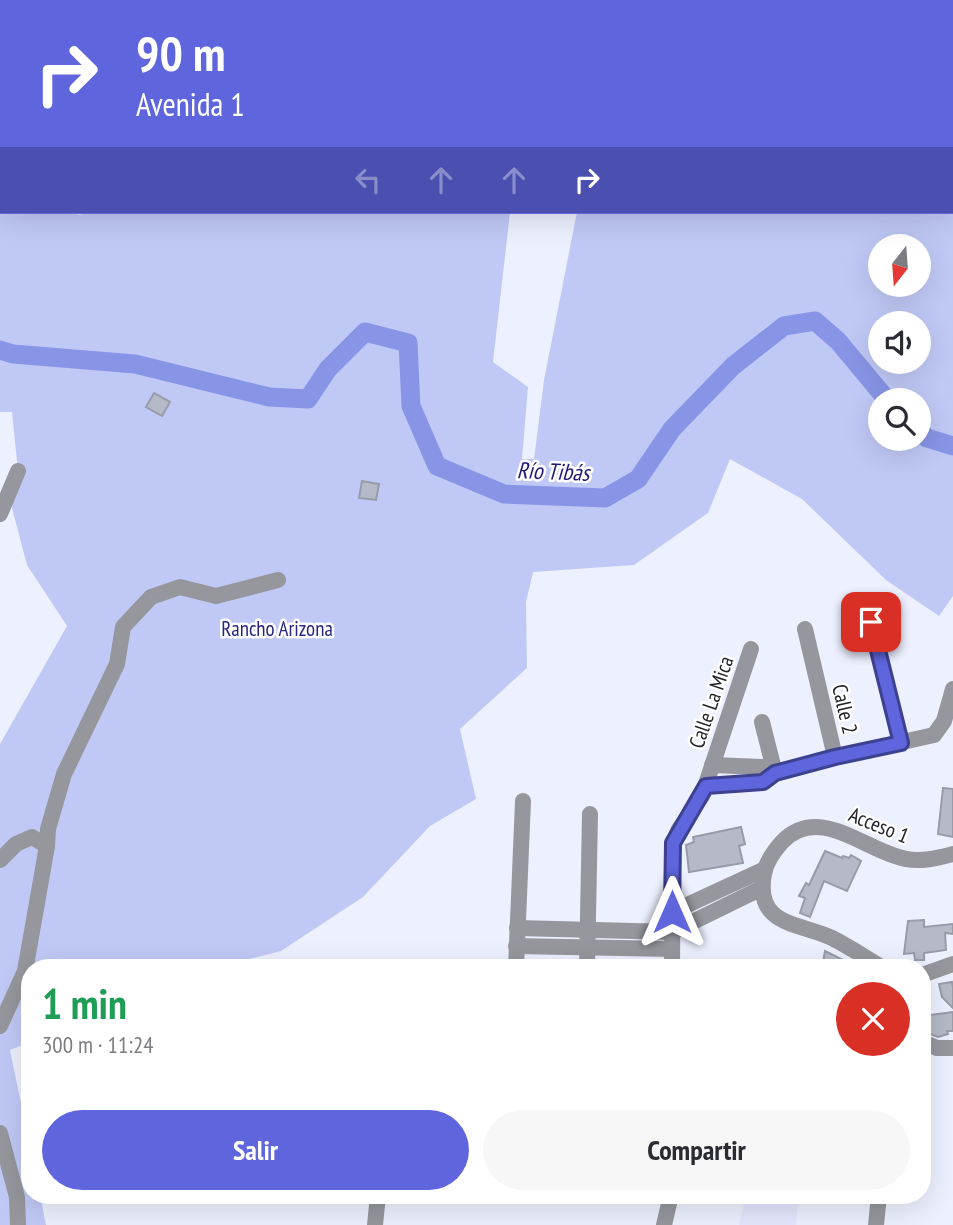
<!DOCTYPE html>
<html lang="es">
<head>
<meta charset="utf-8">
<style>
	:root { --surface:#fff; --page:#f7f7f7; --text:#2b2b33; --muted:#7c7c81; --accent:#5e65dd }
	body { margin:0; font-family:"PT Sans Narrow",sans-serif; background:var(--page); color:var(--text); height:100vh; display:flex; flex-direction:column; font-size:26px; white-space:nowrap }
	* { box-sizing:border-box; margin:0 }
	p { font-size:23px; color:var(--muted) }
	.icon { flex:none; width:38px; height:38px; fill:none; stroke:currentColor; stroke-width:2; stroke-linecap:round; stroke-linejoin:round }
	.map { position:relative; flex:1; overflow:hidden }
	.details { position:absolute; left:21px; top:959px; width:910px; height:245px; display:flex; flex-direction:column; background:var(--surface); border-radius:28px; box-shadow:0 7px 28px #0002 }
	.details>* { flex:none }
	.top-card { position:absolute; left:0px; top:0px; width:954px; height:214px; box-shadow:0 7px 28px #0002; background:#5e65dd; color:#fff; overflow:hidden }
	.needle { width:46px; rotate:197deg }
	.buttons { position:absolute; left:868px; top:234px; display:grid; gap:14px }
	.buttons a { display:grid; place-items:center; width:63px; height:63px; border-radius:50%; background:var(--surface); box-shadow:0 7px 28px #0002; font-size:35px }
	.pin { position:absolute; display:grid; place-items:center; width:60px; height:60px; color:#fff; margin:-30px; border-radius:14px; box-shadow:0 4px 10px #0006 }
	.me { position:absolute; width:77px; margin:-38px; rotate:0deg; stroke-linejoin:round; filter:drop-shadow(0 0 5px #0008) }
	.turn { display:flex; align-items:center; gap:24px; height:147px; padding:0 21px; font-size:32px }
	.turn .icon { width:91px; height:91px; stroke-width:2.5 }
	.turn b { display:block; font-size:49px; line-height:60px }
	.lanes { display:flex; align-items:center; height:66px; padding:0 21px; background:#0003; justify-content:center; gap:35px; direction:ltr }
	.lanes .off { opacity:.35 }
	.round { display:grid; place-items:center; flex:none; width:74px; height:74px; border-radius:37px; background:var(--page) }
	.overview { display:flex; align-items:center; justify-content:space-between; height:119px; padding:0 21px }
	h1 { font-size:42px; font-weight:700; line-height:52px; color:#1e9e55 }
	.button { display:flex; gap:14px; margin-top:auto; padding:14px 21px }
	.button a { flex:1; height:80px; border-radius:42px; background:var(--accent); color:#fff; font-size:28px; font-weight:700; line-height:80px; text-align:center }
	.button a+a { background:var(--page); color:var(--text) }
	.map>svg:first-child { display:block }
</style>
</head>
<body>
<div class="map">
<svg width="953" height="1225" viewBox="0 0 953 1225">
	<rect width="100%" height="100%" fill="#edf1ff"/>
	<polygon fill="#e4e8fe" points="746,1195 799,1195 796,1225 739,1225"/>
	<g fill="#c0c9f6" fill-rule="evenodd">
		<polygon points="625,0 763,0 766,2 625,2"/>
		<path d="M953,49V596L939,616L886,580L802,499L730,459L708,513L634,565L533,572L526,602L527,668L460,729L476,799L430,826L363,897L281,951L214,968H30V1042L10,1050L30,1147V1195H40L46,1225H0V744L67,626L27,565L8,493L18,471L12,412H0V193L2,212H73L79,215L89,212H510L493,362L528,387L522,459H534L544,380L577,212H952ZM880,247H919V285H880ZM880,324H919V362H880ZM880,401H919V439H880Z"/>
	</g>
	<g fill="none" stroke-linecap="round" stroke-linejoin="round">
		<g stroke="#8895e6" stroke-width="19">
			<polyline points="0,350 13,354 135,364 269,397 308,399 328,369 365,332 408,343 411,406 437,466 504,494 605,498 638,479 672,429 733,366 784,326 815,321 838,341 888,401"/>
			<polyline points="919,430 927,438 953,446"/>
		</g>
	</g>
	<g fill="#b6b9c7" stroke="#989ba8" stroke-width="2">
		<polygon points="154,393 170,402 162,416 146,407"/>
		<polygon points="362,481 379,484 376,500 359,498"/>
		<polygon points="943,788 953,789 953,837 938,834"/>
		<polygon points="741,827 745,844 739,846 743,863 689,872 686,845 694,842 693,837"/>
		<polygon points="825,851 842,858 843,856 849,858 851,855 861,861 847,891 824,881 810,917 800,913 805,898 799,896 806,883 809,885"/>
		<polygon points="924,920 924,927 953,924 953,934 945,933 946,950 924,953 924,960 915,960 914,953 904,954 908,921"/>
		<polygon points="825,951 843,960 839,968 822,968"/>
		<polygon points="952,982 953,987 953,1008 942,997 939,984"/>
		<polygon points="953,1012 953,1031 947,1031 948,1034 938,1037 924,1032 922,1016"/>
	</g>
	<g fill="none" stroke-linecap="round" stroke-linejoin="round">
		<g stroke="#95979d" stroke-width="16">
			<polyline points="9,0 9,2"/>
			<polyline points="121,2 121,0"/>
			<polyline points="245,2 245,0"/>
			<polyline points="344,2 344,0"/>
			<polyline points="409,2 409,0"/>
			<polyline points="0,53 2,53"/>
			<polyline points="0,514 18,471"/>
			<polyline points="871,622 901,743"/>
			<polyline points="805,629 835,757"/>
			<polyline points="762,722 775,773"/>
			<polyline points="712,765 763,767 775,773"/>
			<polyline points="706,786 763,782 775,773 835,757 934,735 944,721 953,689"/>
			<polyline points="0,860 16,844 32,837 47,846"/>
			<polyline points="672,912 765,869"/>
			<polyline points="517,928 672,932 762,888"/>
			<polyline points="516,946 672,949"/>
			<polyline points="516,968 523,801"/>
			<polyline points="587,968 590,814"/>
			<polyline points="672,968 673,843 679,829 702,796 751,649"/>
			<path d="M883,968C866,958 850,947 832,938C800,923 754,926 764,874C766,862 774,851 782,842C820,803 866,852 906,859C922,862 937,858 953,854"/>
			<polyline points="922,975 953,964"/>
			<polyline points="0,1026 25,971 47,846 48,829 64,774 117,664 123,627 151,597 180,587 216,596 278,580"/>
			<polyline points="922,1042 937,1048 953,1048"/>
			<polyline points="0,1133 17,1197 18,1225"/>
			<polyline points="375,1225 378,1195"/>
			<polyline points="664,1225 671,1195"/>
			<polyline points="876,1225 879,1195"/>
		</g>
	</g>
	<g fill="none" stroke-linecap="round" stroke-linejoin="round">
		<defs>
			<polyline id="route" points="672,912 673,843 706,786 763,782 775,773 835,757 901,743 871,622"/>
		</defs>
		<use href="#route" stroke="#3d4290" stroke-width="18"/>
		<use href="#route" stroke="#5e65dd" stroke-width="12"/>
	</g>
	<g text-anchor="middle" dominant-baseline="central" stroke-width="5" stroke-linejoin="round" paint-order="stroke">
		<g font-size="21" fill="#292683" stroke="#fff">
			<text x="277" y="628">Rancho Arizona</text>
		</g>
		<g font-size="21" fill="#232429" stroke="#fff">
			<text transform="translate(711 702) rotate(-71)">Calle La Mica</text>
			<text transform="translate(845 709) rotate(77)">Calle 2</text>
			<text transform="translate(879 825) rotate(22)">Acceso 1</text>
		</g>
		<g font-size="23" font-style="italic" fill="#211977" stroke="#fff">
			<text transform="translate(553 471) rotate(2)">Río Tibás</text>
		</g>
	</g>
</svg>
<div class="buttons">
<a><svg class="needle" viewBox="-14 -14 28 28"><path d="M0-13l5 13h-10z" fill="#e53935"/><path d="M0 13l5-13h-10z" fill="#7c7c81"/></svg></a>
<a><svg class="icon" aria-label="sound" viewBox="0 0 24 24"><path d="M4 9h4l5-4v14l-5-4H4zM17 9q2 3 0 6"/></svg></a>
<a><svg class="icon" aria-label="search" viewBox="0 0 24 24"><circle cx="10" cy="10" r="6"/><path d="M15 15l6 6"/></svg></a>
</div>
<div class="pin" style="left:871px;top:622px;background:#d93025"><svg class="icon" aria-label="arrive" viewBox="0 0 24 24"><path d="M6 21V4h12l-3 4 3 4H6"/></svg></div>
<svg class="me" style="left:672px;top:912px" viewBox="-20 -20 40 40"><path d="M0-17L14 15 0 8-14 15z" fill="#5e65dd" stroke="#fff" stroke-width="4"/></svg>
<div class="top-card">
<div class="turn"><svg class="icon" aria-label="right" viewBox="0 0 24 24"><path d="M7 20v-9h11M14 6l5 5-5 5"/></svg><div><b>90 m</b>Avenida 1</div></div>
<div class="lanes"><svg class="icon off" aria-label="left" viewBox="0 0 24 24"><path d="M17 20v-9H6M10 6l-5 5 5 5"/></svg><svg class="icon off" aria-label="ahead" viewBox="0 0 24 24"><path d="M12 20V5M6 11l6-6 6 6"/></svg><svg class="icon off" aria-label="ahead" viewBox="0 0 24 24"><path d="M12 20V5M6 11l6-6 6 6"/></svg><svg class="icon" aria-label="right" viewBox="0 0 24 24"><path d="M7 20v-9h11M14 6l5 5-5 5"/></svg></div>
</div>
<section class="details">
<div class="overview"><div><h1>1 min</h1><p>300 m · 11:24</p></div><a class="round" style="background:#d93025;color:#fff"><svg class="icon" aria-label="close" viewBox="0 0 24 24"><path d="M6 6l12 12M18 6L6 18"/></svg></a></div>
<div class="button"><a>Salir</a><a>Compartir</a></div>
</section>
</div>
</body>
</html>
